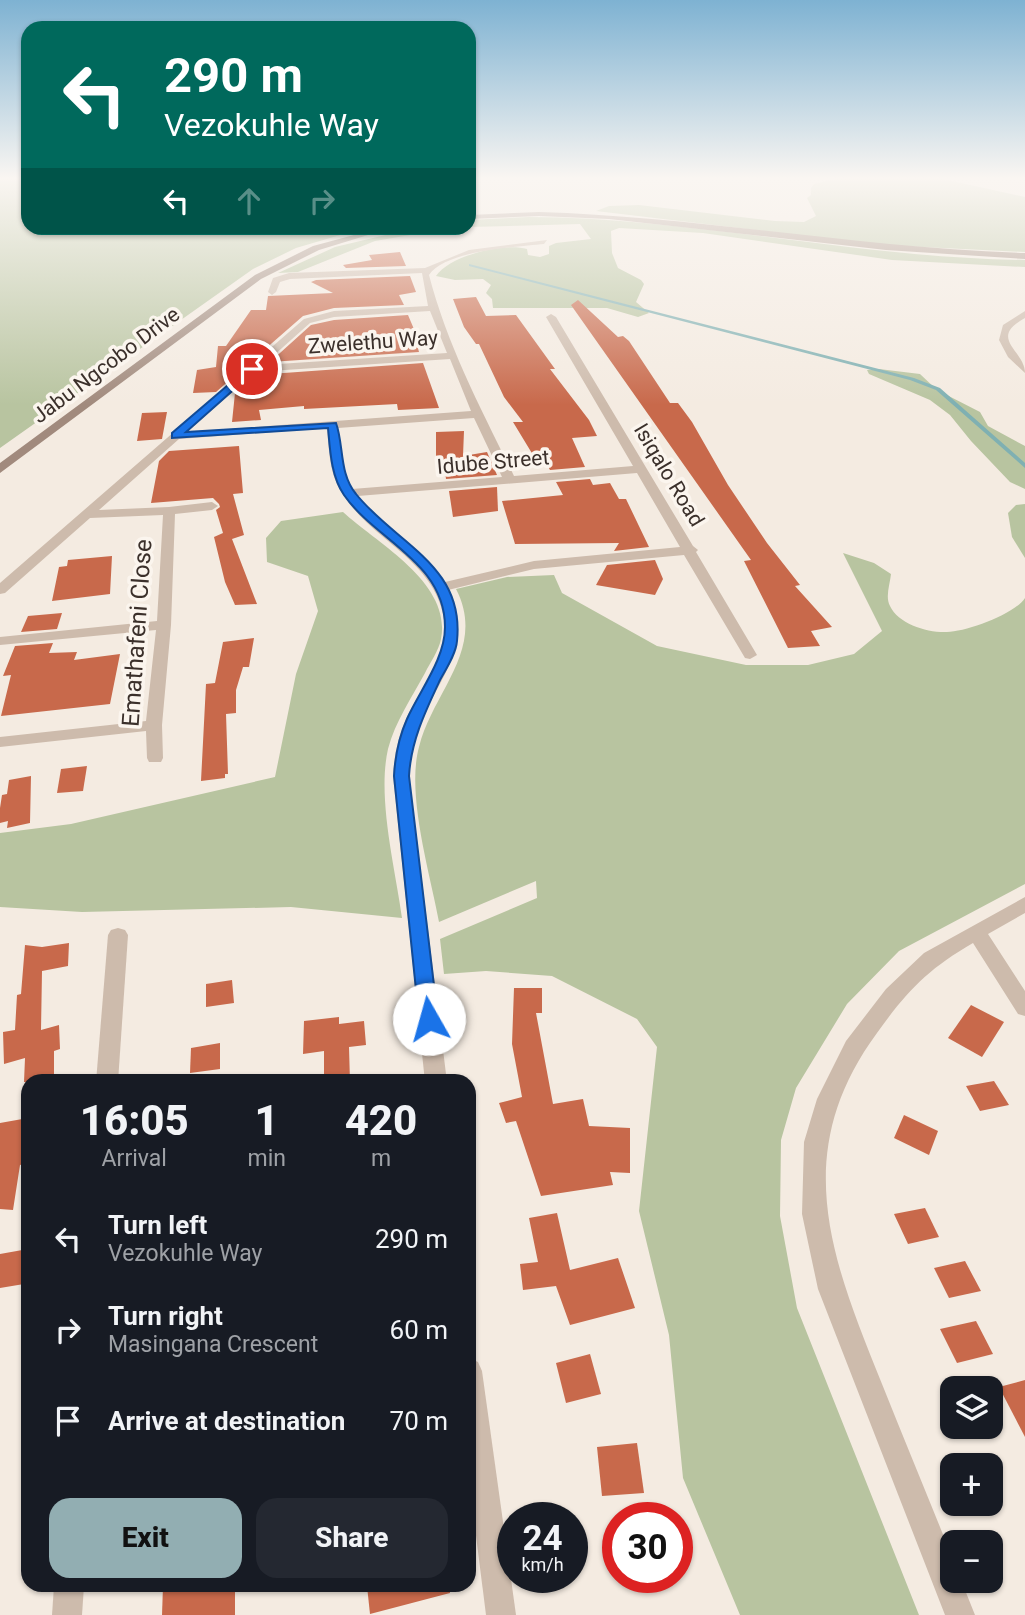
<!DOCTYPE html>
<html lang="en">
<head>
<meta charset="utf-8">
<style>
	:root { --surface:#171b24; --page:#242831; --text:#f1f3f6; --muted:#9ea1a6; --accent:#92aeb2 }
	body { margin:0; font-family:Roboto,sans-serif; background:var(--page); color:var(--text); height:100vh; display:flex; flex-direction:column; font-size:26px; white-space:nowrap }
	* { box-sizing:border-box; margin:0 }
	p { font-size:23px; color:var(--muted) }
	.icon { flex:none; width:38px; height:38px; fill:none; stroke:currentColor; stroke-width:2; stroke-linecap:round; stroke-linejoin:round }
	.map { position:relative; flex:1; overflow:hidden }
	.drawer { position:absolute; left:21px; top:1074px; width:455px; height:518px; display:flex; flex-direction:column; background:var(--surface); border-radius:21px; box-shadow:0 2px 5px #0004 }
	.drawer>* { flex:none }
	.hud { position:absolute; left:21px; top:21px; width:455px; height:214px; border-radius:21px; box-shadow:0 2px 5px #0004; background:#00695c; color:#fff; overflow:hidden }
	.fabs { position:absolute; left:940px; top:1376px; display:grid; gap:14px }
	.fabs a { display:grid; place-items:center; width:63px; height:63px; border-radius:14px; background:var(--surface); box-shadow:0 2px 5px #0004; font-size:35px }
	.speed { position:absolute; left:497px; top:1502px; display:flex; gap:14px; font-size:35px; font-weight:700; text-align:center }
	.speed>* { display:grid; place-content:center; width:91px; height:91px; border-radius:50%; background:var(--surface); box-shadow:0 2px 5px #0004; line-height:1 }
	.speed small { font-size:18px; font-weight:400 }
	.speed .limit { border:10px solid #d22; background:#fff; color:#111 }
	.pin { position:absolute; display:grid; place-items:center; width:60px; height:60px; color:#fff; margin:-30px; border:4px solid #fff; border-radius:50%; box-shadow:0 2px 7px #0007 }
	.me { position:absolute; width:77px; margin:-38px; rotate:353deg; stroke-linejoin:round; filter:drop-shadow(0 0 5px #0008) }
	.turn { display:flex; align-items:center; gap:24px; height:147px; padding:0 28px; font-size:32px }
	.turn .icon { width:91px; height:91px; stroke-width:2.5 }
	.turn b { display:block; font-size:49px; line-height:60px }
	.lanes { display:flex; align-items:center; height:66px; padding:0 28px; background:#0003; justify-content:center; gap:35px; direction:ltr }
	.lanes .off { opacity:.35 }
	.eta { display:flex; justify-content:space-evenly; align-items:center; height:119px; text-align:center }
	.eta b { font-size:42px; font-weight:800; line-height:49px }
	.button { display:flex; gap:14px; margin-top:auto; padding:14px 28px }
	.button a { flex:1; height:80px; border-radius:21px; background:var(--accent); color:#111; font-size:28px; font-weight:800; line-height:80px; text-align:center }
	.button a+a { background:var(--page); color:var(--text) }
	ul { padding:0; list-style:none }
	li { display:flex; align-items:center; gap:21px; height:91px; padding:0 28px }
	li div { flex:1 }
	li b { display:block; font-size:26px }
	li em { font-style:normal }
	.map>svg:first-child { display:block }
</style>
</head>
<body>
<div class="map">
<svg width="1025" height="1615" viewBox="0 0 1025 1615">
	<rect width="100%" height="100%" fill="#f4ebe1"/>
	<g fill="#b8c4a0">
		<polygon points="0,179 28,179 28,228 364,228 296,248 253,269 0,448"/>
		<polygon points="835,179 943,179 1025,197 1025,252 882,245 596,211 609,206 639,205 775,221 804,222 816,216 807,198 811,195 811,188 814,184"/>
		<path d="M529,217C696,218 858,258 1025,260V267L892,260L703,233L619,228L611,231L612,253L618,268L641,280L644,284L636,302L649,313L638,317L607,308H493L492,299L486,293L491,285L483,279L455,280L436,276C449,256 504,242 527,249L528,255L540,257L549,254V246L556,243L591,239L580,224L469,227V220Z"/>
		<polygon points="415,228 452,228 375,241 298,272 278,273 335,247"/>
		<polygon points="879,369 920,374 937,390 980,412 988,426 1025,446 1025,489 1010,482 971,441 950,415 930,400 869,374 867,370"/>
		<polygon points="1025,504 1025,558 1012,537 1008,513 1016,505"/>
		<path d="M343,512C378,544 452,583 441,639C439,650 430,663 425,673C412,697 395,722 388,749C377,798 395,867 402,918L291,907L82,912L0,907V833L71,824L275,777L296,674L318,611L308,576L267,562L266,538L281,521Z"/>
		<path d="M843,553L874,563L891,574C890,584 885,597 890,606C898,624 928,633 947,632C966,632 1015,614 1025,598V884L899,951L847,1004L796,1088L781,1140L780,1216L797,1308L919,1615H740L683,1478L669,1335L639,1211L657,1047L637,1019L552,976L486,971L444,974L440,939L537,898L536,881L439,922C430,873 406,794 419,747C433,691 487,649 456,589L507,577L554,575L562,593L657,646L746,665H808L854,654L882,631Z"/>
	</g>
	<g fill="none" stroke-linecap="round" stroke-linejoin="round">
		<polygon fill="#7fb0b2" fill-rule="evenodd" points="469,264 914,378 940,388 1025,463 1025,468 936,390 910,380 469,266"/>
	</g>
	<g fill="#c8694b">
		<polygon points="400,252 406,266 346,268 343,265 372,260 369,255"/>
		<polygon points="410,276 416,292 399,295 404,305 334,308 303,316 216,392 193,393 197,370 216,367 218,346 226,346 251,310 266,310 268,296 333,293 311,282 316,280"/>
		<polygon points="476,297 486,316 516,315 555,369 550,369 589,420 597,436 572,438 585,467 550,470 541,454 533,455 513,422 523,422 504,397 479,344 476,344 464,327 453,299"/>
		<polygon points="578,300 618,337 623,336 629,341 670,403 678,403 692,422 728,485 767,543 800,585 795,586 832,627 811,631 820,646 788,648 744,561 751,560 571,305"/>
		<polygon points="408,315 419,341 416,341 419,352 270,362 311,325 334,320"/>
		<polygon points="423,363 439,408 398,410 397,404 304,409 304,406 259,410 261,420 232,422 235,393 256,375"/>
		<polygon points="167,412 162,439 137,441 142,413"/>
		<polygon points="464,431 463,456 487,452 497,475 446,479 444,463 436,463 436,432"/>
		<polygon points="239,446 243,493 233,494 244,535 232,539 257,604 235,605 225,582 214,537 223,533 216,510 220,507 219,504 213,498 151,503 159,461 169,451"/>
		<polygon points="590,479 593,485 610,483 619,499 626,499 649,547 614,551 619,543 515,544 502,501 563,495 556,482"/>
		<polygon points="497,487 498,511 453,517 449,491"/>
		<polygon points="112,556 110,594 52,601 59,567 67,566 68,560"/>
		<polygon points="655,560 663,579 655,595 596,585 607,565"/>
		<polygon points="62,613 57,629 21,632 28,616"/>
		<polygon points="254,638 249,667 243,667 236,690 236,713 226,714 228,774 225,774 225,778 201,781 206,684 215,683 223,642"/>
		<polygon points="53,643 49,653 77,652 74,660 120,654 110,704 1,716 11,675 3,676 15,646"/>
		<polygon points="87,766 83,791 57,793 61,769"/>
		<polygon points="31,776 30,823 7,828 8,821 0,823 0,808 2,795 7,794 9,780"/>
		<polygon points="69,943 68,966 42,971 41,1030 59,1025 60,1049 54,1051 54,1082 24,1082 25,1058 4,1064 3,1032 15,1030 17,995 21,994 25,945 42,947"/>
		<polygon points="232,980 234,1003 206,1007 206,984"/>
		<polygon points="514,988 542,988 542,1013 536,1013 553,1104 583,1099 589,1126 630,1128 630,1173 610,1172 613,1185 541,1196 516,1121 506,1123 499,1103 522,1097 512,1044"/>
		<polygon points="971,1005 1004,1022 982,1057 948,1038"/>
		<polygon points="339,1017 339,1024 364,1021 366,1045 349,1047 350,1082 324,1082 324,1051 303,1054 304,1021"/>
		<polygon points="220,1043 220,1069 190,1073 191,1048"/>
		<polygon points="994,1081 1009,1105 980,1111 966,1086"/>
		<polygon points="904,1115 938,1131 929,1155 894,1138"/>
		<polygon points="28,1118 28,1163 20,1165 13,1210 0,1209 0,1123"/>
		<polygon points="925,1208 939,1237 908,1244 894,1214"/>
		<polygon points="557,1213 570,1270 618,1258 635,1308 570,1325 556,1286 523,1290 520,1264 538,1262 529,1218"/>
		<polygon points="28,1249 24,1284 0,1288 0,1254"/>
		<polygon points="965,1261 981,1291 949,1298 934,1268"/>
		<polygon points="976,1321 993,1354 957,1363 940,1329"/>
		<polygon points="590,1354 601,1394 566,1403 556,1363"/>
		<polygon points="1025,1380 1025,1437 999,1387"/>
		<polygon points="637,1443 644,1493 602,1496 597,1447"/>
		<polygon points="163,1586 235,1586 235,1615 162,1615"/>
		<polygon points="367,1586 449,1586 450,1593 370,1614"/>
	</g>
	<g fill="none" stroke-linecap="round" stroke-linejoin="round">
		<g fill="#cdbbac" fill-rule="evenodd">
			<path d="M547,240L544,244C516,247 446,250 429,275C447,345 482,411 514,476L633,466L546,317L551,314L556,317L693,546L698,550L696,552L757,655L750,659L745,658L684,555L534,569L448,590C473,643 444,671 423,717C414,736 411,756 409,776L447,1082H425L393,776C394,757 398,737 406,719C419,690 447,660 445,627C440,558 366,541 338,486C329,468 329,448 327,428L179,439L99,510L169,507L212,502L218,506L212,510L175,514L171,625L162,725L163,758L161,762H149L147,758L146,731L0,747V737L146,721L156,630L0,645V637L157,621L163,515L90,518L5,593L0,594V583L304,319L334,311L428,306L422,273L290,279L280,282L276,292L272,295L268,292L273,278L289,273L425,268L469,250ZM430,311L447,353L263,365L310,323L334,317ZM450,359L471,411L187,432L255,372ZM474,418L502,477L352,489C342,470 341,449 338,428ZM637,473L680,547L534,561L445,582C420,548 383,528 358,496Z"/>
			<path d="M1025,311V318C987,339 1025,350 1025,373L1008,357L999,340L1003,325Z"/>
			<path d="M1025,897V913L988,934L1025,991V1016L1018,1014L973,943C928,969 907,991 877,1033C788,1154 832,1260 882,1384C905,1442 929,1499 952,1557V1580H961L975,1615H945L818,1289L802,1214L804,1142L817,1099L846,1041L886,989L924,953Z"/>
			<polygon points="118,928 125,930 128,935 118,1082 96,1082 108,935 111,930"/>
			<polygon points="469,1358 478,1362 482,1371 516,1615 486,1615 469,1480"/>
			<polygon points="54,1586 84,1586 82,1615 52,1615"/>
		</g>
		<g fill="#a18a7d" fill-rule="evenodd">
			<path d="M539,212C702,217 862,248 1025,253V259L886,250L609,219L539,216L469,219V215Z"/>
			<polygon points="380,228 391,228 319,250 261,279 0,473 0,463 255,275 313,246"/>
		</g>
	</g>
	<linearGradient id="sky" x2="0" y2="1"><stop stop-color="#7eb2d2"/><stop offset="0.44" stop-color="#faf6f2"/><stop offset="1" stop-color="#faf6f2" stop-opacity="0"/></linearGradient>
	<rect width="1025" height="405" fill="url(#sky)"/>
	<path fill="#1a73e8" stroke="#114b97" stroke-width="2" d="M249,367L257,369L186,432L336,423C344,445 339,474 356,494C396,544 465,565 457,641C456,654 446,669 440,680C425,712 411,741 409,776L438,1019L436,1025L429,1027L422,1025L419,1019L394,776C395,757 399,737 407,719C420,690 445,659 445,627C445,562 376,541 344,495C331,476 330,450 328,428L172,438V433Z"/>
	<g text-anchor="middle" dominant-baseline="central" stroke-width="7" stroke-linejoin="round" paint-order="stroke">
		<g font-size="21" fill="#3b302b" stroke="#fbf5ee">
			<text transform="translate(373 342) rotate(-4)">Zwelethu Way</text>
			<text transform="translate(106 365) rotate(-37)">Jabu Ngcobo Drive</text>
			<text transform="translate(493 462) rotate(-5)">Idube Street</text>
			<text transform="translate(669 475) rotate(59)">Isiqalo Road</text>
		</g>
		<g font-size="24" fill="#3b302b" stroke="#fbf5ee">
			<text transform="translate(137 633) rotate(-86)">Emathafeni Close</text>
		</g>
	</g>
</svg>
<div class="fabs">
<a><svg class="icon" aria-label="layers" viewBox="0 0 24 24"><path d="M12 4l9 5-9 5-9-5zM3 14l9 5 9-5"/></svg></a>
<a>+</a>
<a>−</a>
</div>
<div class="speed"><div>24<small>km/h</small></div><div class="limit">30</div></div>
<div class="pin" style="left:252px;top:369px;background:#d93025"><svg class="icon" aria-label="arrive" viewBox="0 0 24 24"><path d="M6 21V4h12l-3 4 3 4H6"/></svg></div>
<svg class="me" style="left:429px;top:1019px" viewBox="-20 -20 40 40"><circle r="19" fill="#fff"/><path d="M0-13L10 11 0 6-10 11z" fill="#1a73e8"/></svg>
<div class="hud">
<div class="turn"><svg class="icon" aria-label="left" viewBox="0 0 24 24"><path d="M17 20v-9H6M10 6l-5 5 5 5"/></svg><div><b>290 m</b>Vezokuhle Way</div></div>
<div class="lanes"><svg class="icon" aria-label="left" viewBox="0 0 24 24"><path d="M17 20v-9H6M10 6l-5 5 5 5"/></svg><svg class="icon off" aria-label="ahead" viewBox="0 0 24 24"><path d="M12 20V5M6 11l6-6 6 6"/></svg><svg class="icon off" aria-label="right" viewBox="0 0 24 24"><path d="M7 20v-9h11M14 6l5 5-5 5"/></svg></div>
</div>
<section class="drawer">
<div class="eta">
<div><b>16:05</b><p>Arrival</p></div>
<div><b>1</b><p>min</p></div>
<div><b>420</b><p>m</p></div>
</div>
<ul>
<li><svg class="icon" aria-label="left" viewBox="0 0 24 24"><path d="M17 20v-9H6M10 6l-5 5 5 5"/></svg><div><b>Turn left</b><p>Vezokuhle Way</p></div><em>290 m</em></li>
<li><svg class="icon" aria-label="right" viewBox="0 0 24 24"><path d="M7 20v-9h11M14 6l5 5-5 5"/></svg><div><b>Turn right</b><p>Masingana Crescent</p></div><em>60 m</em></li>
<li><svg class="icon" aria-label="arrive" viewBox="0 0 24 24"><path d="M6 21V4h12l-3 4 3 4H6"/></svg><div><b>Arrive at destination</b></div><em>70 m</em></li>
</ul>
<div class="button"><a>Exit</a><a>Share</a></div>
</section>
</div>
</body>
</html>
